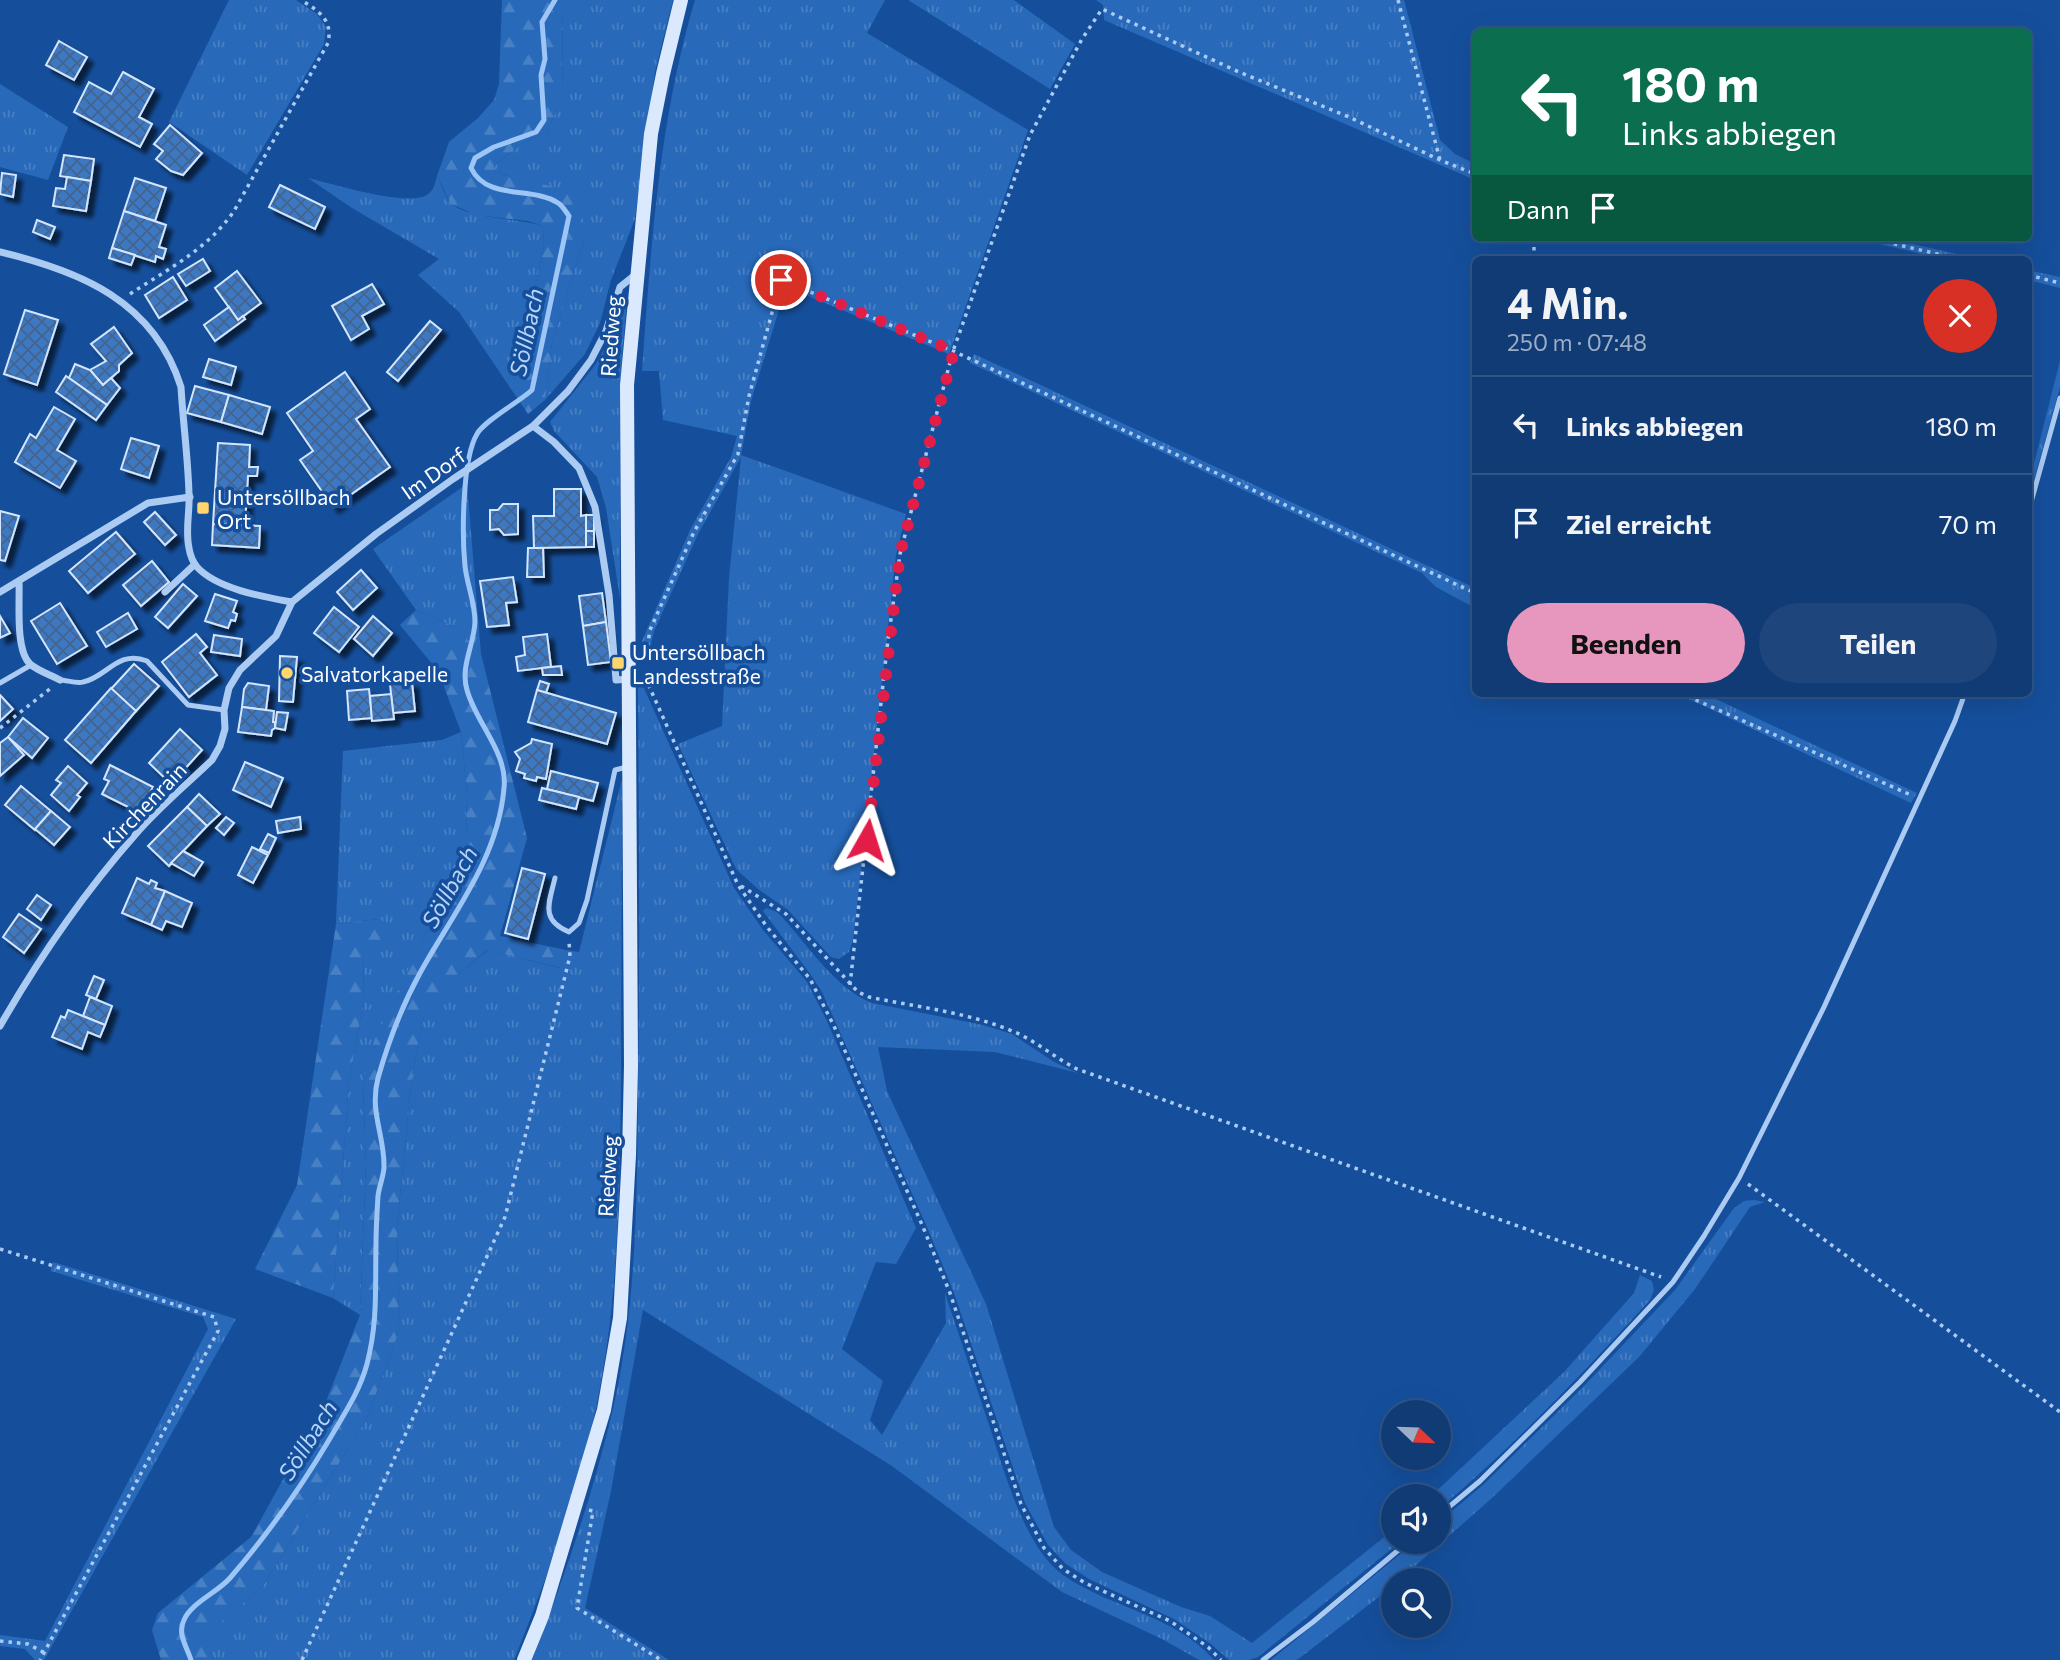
<!DOCTYPE html>
<html lang="de">
<head>
<meta charset="utf-8">
<style>
	:root { --surface:#103b75; --page:#1e467d; --text:#f1f3f6; --muted:#9cadc5; --line:#305587; --accent:#e797bd }
	body { margin:0; font-family:Commissioner,sans-serif; background:var(--page); color:var(--text); height:100vh; display:flex; flex-direction:column; font-size:26px; white-space:nowrap }
	* { box-sizing:border-box; margin:0 }
	p { font-size:23px; color:var(--muted) }
	.icon { flex:none; width:38px; height:38px; fill:none; stroke:currentColor; stroke-width:2; stroke-linecap:round; stroke-linejoin:round }
	.map { position:relative; flex:1; overflow:hidden }
	.details { position:absolute; left:1472px; top:256px; width:560px; height:441px; display:flex; flex-direction:column; background:var(--surface); border-radius:10px; box-shadow:0 7px 28px #0002,0 0 0 2px var(--line) }
	.details>* { flex:none }
	.top-card { position:absolute; left:1472px; top:28px; width:560px; height:214px; border-radius:10px; box-shadow:0 7px 28px #0002,0 0 0 2px var(--line); background:#0b6e4f; color:#fff; overflow:hidden }
	.needle { width:46px; rotate:113deg }
	.fabs { position:absolute; left:1381px; top:1400px; display:grid; gap:14px }
	.fabs a { display:grid; place-items:center; width:70px; height:70px; border-radius:50%; background:var(--surface); box-shadow:0 7px 28px #0002,0 0 0 2px var(--line); font-size:35px }
	.pin { position:absolute; display:grid; place-items:center; width:60px; height:60px; color:#fff; margin:-30px; border:4px solid #fff; border-radius:50%; box-shadow:0 2px 7px #0007 }
	.me { position:absolute; width:77px; margin:-38px; rotate:6deg; stroke-linejoin:round; filter:drop-shadow(0 0 5px #0008) }
	.turn { display:flex; align-items:center; gap:24px; height:147px; padding:0 35px; font-size:32px }
	.turn .icon { width:91px; height:91px; stroke-width:2.5 }
	.turn b { display:block; font-size:49px; line-height:60px }
	.then { display:flex; align-items:center; height:66px; padding:0 35px; background:#0003; gap:14px; font-size:26px }
	.round { display:grid; place-items:center; flex:none; width:74px; height:74px; border-radius:37px; background:var(--page) }
	.head { display:flex; align-items:center; justify-content:space-between; height:119px; padding:0 35px }
	h1 { font-size:42px; font-weight:700; line-height:52px }
	.primary-button { display:flex; gap:14px; margin-top:auto; padding:14px 35px }
	.primary-button a { flex:1; height:80px; border-radius:42px; background:var(--accent); color:#111; font-size:28px; font-weight:700; line-height:80px; text-align:center }
	.primary-button a+a { background:var(--page); color:var(--text) }
	ul { padding:0; list-style:none }
	li { display:flex; align-items:center; gap:21px; height:98px; padding:0 35px; border-top:2px solid var(--line) }
	li div { flex:1 }
	li b { display:block; font-size:26px }
	li em { font-style:normal }
	.map>svg:first-child { display:block }
</style>
</head>
<body>
<div class="map">
<svg width="2060" height="1660" viewBox="0 0 2060 1660">
	<defs>
		<pattern id="grass-tufts" width="24" height="20" patternUnits="userSpaceOnUse" patternTransform="scale(1.75)"><rect width="24" height="20" fill="#2869ba"/><path d="M3 7l-1-3M5 7V3M7 7l1-3M15 17l-1-3M17 17v-4M19 17l1-3" fill="none" stroke="#4880c4"/></pattern>
		<pattern id="forest-firs" width="22" height="20" patternUnits="userSpaceOnUse" patternTransform="scale(1.75)"><rect width="22" height="20" fill="#2869ba"/><path d="M5 1l3.5 6h-7zM16 11l3.5 6h-7z" fill="#4880c4"/></pattern>
		<pattern id="building-cross-hatch" width="8" height="8" patternUnits="userSpaceOnUse" patternTransform="scale(1.75)"><rect width="8" height="8" fill="#3d78c3"/><path d="M0 0l8 8M0 8l8-8" fill="none" stroke="#44648d"/></pattern>
		<filter id="shadow"><feDropShadow dx="6" dy="6" stdDeviation="2" flood-color="#0009"/></filter>
	</defs>
	<rect width="100%" height="100%" fill="#154f9c"/>
	<g fill="url(#grass-tufts)">
		<polygon points="229,0 296,0 317,14 326,27 324,44 247,175 169,122"/>
		<polygon points="563,0 673,0 655,72 635,219 611,280 600,323 585,354 545,400 552,342 584,240 525,181 496,172 494,166 523,143 547,132 562,97"/>
		<path d="M695,0H885L867,33L1028,130L949,354L786,287L751,401L741,455L906,514L896,555L853,940L849,952L839,959L831,957L788,910L758,889L736,869L678,744L722,726L729,578L741,457L698,534L654,631L647,661L641,655L642,641L690,530L731,457L737,436L663,420L659,371H642C651,247 659,120 695,0Z"/>
		<polygon points="908,0 1014,0 1075,44 1050,89"/>
		<polygon points="1096,0 1404,0 1440,140 1455,154 1475,164 1475,180 1104,20 1103,5"/>
		<polygon points="0,84 68,127 48,180 0,167"/>
		<path d="M437,176C441,184 445,195 450,202C464,219 520,218 543,226L544,246L521,353L507,383L459,312L418,275L439,259L352,208L308,178C333,184 407,207 427,195C434,190 435,184 437,176Z"/>
		<polygon points="1854,238 1886,238 1979,259 1943,259"/>
		<polygon points="2028,270 2060,277 2060,288 2028,280"/>
		<polygon points="627,299 620,384 620,598 606,508 597,477 554,431 550,422 596,364 613,332 624,300"/>
		<polygon points="974,354 1475,588 1475,608 1436,587 1422,573 970,363"/>
		<polygon points="2060,361 2060,387 2028,501 2028,487"/>
		<polygon points="467,484 481,654 457,628 416,610 373,549"/>
		<path d="M642,684L734,888L763,930L807,982L826,1019L916,1228L896,1264L876,1262L842,1349L883,1381L870,1420L882,1435L946,1323L945,1293C959,1335 973,1377 987,1419C1003,1465 1022,1545 1063,1575C1110,1608 1175,1615 1214,1660H1199L1162,1639L1062,1592L892,1466L643,1310L611,1491L585,1608L669,1660H532C564,1579 593,1494 613,1409C637,1305 637,1195 638,1088C640,955 639,821 638,687Z"/>
		<polygon points="1676,693 1703,693 1917,793 1911,803"/>
		<polygon points="461,732 467,795 466,843 453,891 422,940 363,1083 366,1163 360,1315 333,1298 349,1082 363,1004 364,955 379,919 336,924 343,751 442,740"/>
		<path d="M622,779C622,878 621,977 621,1076C620,1186 619,1300 596,1408C578,1492 546,1581 514,1660H213L207,1633L263,1586L367,1418L399,1331L397,1227L412,1075L425,1010L461,972L488,950L560,968L566,950L579,952Z"/>
		<path d="M766,908L777,912C807,942 832,987 872,1003L983,1025L1012,1034L1054,1062L1078,1073L995,1052L878,1047L887,1091L986,1304L1054,1527L1071,1550L1102,1572L1181,1607L1210,1616L1252,1643L1393,1530V1542H1400L1258,1657L1249,1660H1229L1211,1644L1174,1619L1089,1579L1066,1564L1048,1545L1025,1503L954,1293L927,1227L822,992L811,975L763,911Z"/>
		<polygon points="1754,1200 1765,1202 1750,1207 1695,1289 1639,1357 1492,1498 1399,1580 1393,1580 1393,1585 1388,1590 1297,1660 1271,1660 1415,1542 1438,1542 1439,1522 1483,1485 1582,1388 1675,1290 1734,1208 1744,1201"/>
		<polygon points="53,1262 236,1319 44,1660 35,1660 25,1649 0,1646 0,1635 45,1641 208,1329 203,1317 51,1271"/>
		<path d="M1640,1275L1652,1281L1654,1290L1650,1300C1583,1373 1515,1445 1439,1509L1438,1496H1431L1564,1372L1634,1293Z"/>
	</g>
	<g fill="url(#forest-firs)">
		<path d="M502,0H563L562,97L547,132L523,143L494,166L496,172C524,182 555,184 582,198L584,240L552,342L545,400L528,414L507,383L521,353L544,246L543,226L528,221L476,215L451,204L437,176L449,142L478,118L494,100L499,84Z"/>
		<polygon points="416,610 457,628 481,654 527,838 500,936 566,950 561,968 487,950 461,972 425,1011 412,1075 397,1227 399,1331 367,1418 263,1586 208,1633 213,1660 161,1660 152,1630 158,1613 251,1537 325,1404 360,1315 366,1163 363,1083 374,1041 422,940 453,891 466,842 467,795 461,732 438,671 400,625"/>
		<polygon points="379,919 401,930 364,955 363,1004 349,1082 333,1298 255,1269 297,1185 336,924"/>
	</g>
	<g fill="none" stroke-linecap="round" stroke-linejoin="round">
		<path stroke="#9dc6f6" stroke-width="5" d="M191,1660C187,1647 177,1634 184,1620C191,1603 218,1592 230,1578C267,1535 300,1489 329,1440C344,1414 359,1393 367,1364C378,1321 375,1289 376,1245C376,1229 377,1212 378,1196C379,1187 383,1178 384,1168C385,1136 369,1112 378,1078C388,1043 403,1004 420,973C453,913 498,859 504,788C508,753 476,723 467,690C460,667 474,645 475,622C475,602 467,585 465,566C462,536 462,459 477,434C484,421 519,402 532,390L569,216C566,212 562,205 558,203C532,186 487,201 471,168L475,158L494,147L536,132L544,120L541,75L545,59L542,22L555,0"/>
	</g>
	<g fill="url(#building-cross-hatch)" stroke="#d3e6fd" stroke-width="2" filter="url(#shadow)">
		<polygon points="59,41 87,57 74,80 46,65"/>
		<polygon points="123,72 154,89 139,117 152,124 140,147 74,112 89,82 111,94"/>
		<polygon points="170,125 202,153 183,175 171,171 156,159 163,151 154,144"/>
		<polygon points="64,155 94,159 91,181 60,176"/>
		<polygon points="2,173 16,175 13,197 0,194"/>
		<polygon points="67,177 91,181 86,211 53,206 56,188 65,189"/>
		<polygon points="135,178 166,188 155,221 124,211"/>
		<polygon points="280,185 325,207 315,229 269,207"/>
		<polygon points="124,211 166,225 159,247 166,249 163,259 156,256 155,262 112,248"/>
		<polygon points="37,220 55,227 50,239 33,232"/>
		<polygon points="112,248 135,255 131,265 109,258"/>
		<polygon points="203,259 210,271 186,286 178,274"/>
		<polygon points="237,271 261,303 238,320 215,288"/>
		<polygon points="173,277 187,300 159,318 145,295"/>
		<polygon points="372,284 384,304 362,316 369,329 351,340 332,306"/>
		<polygon points="229,307 238,320 243,316 245,319 215,341 204,325"/>
		<polygon points="25,310 58,320 37,385 4,374"/>
		<polygon points="430,321 441,330 398,381 387,372"/>
		<polygon points="114,327 132,353 119,365 119,371 103,385 90,370 106,361 91,344"/>
		<polygon points="209,359 236,367 231,385 203,377"/>
		<polygon points="75,364 90,370 103,385 111,378 120,388 107,405 69,378"/>
		<polygon points="345,372 370,409 356,419 390,467 333,507 300,460 313,451 287,413"/>
		<polygon points="66,376 107,405 96,420 56,392"/>
		<polygon points="195,386 229,395 221,422 187,413"/>
		<polygon points="229,395 270,407 262,434 221,422"/>
		<polygon points="54,407 75,419 57,450 76,461 60,488 15,462 30,434 36,438"/>
		<polygon points="131,438 159,446 149,478 121,469"/>
		<polygon points="218,443 250,445 249,467 258,467 257,476 248,476 245,526 213,524"/>
		<polygon points="554,489 581,489 581,516 586,515 586,547 534,548 533,516 554,516"/>
		<polygon points="503,504 518,504 518,534 504,535 499,529 490,530 490,510 498,510"/>
		<polygon points="0,511 19,516 5,561 0,560"/>
		<polygon points="155,512 176,535 165,545 144,522"/>
		<rect x="586" y="515" width="8" height="16"/>
		<polygon points="213,524 260,526 259,548 212,545"/>
		<rect x="586" y="531" width="8" height="16"/>
		<polygon points="116,532 135,554 88,593 69,571"/>
		<polygon points="528,548 543,548 544,577 527,577"/>
		<polygon points="152,561 169,582 141,606 123,585"/>
		<polygon points="361,570 377,588 353,610 337,592"/>
		<polygon points="513,577 517,602 506,603 509,625 487,627 480,581"/>
		<polygon points="183,584 197,596 168,628 155,617"/>
		<polygon points="602,593 606,622 583,626 579,596"/>
		<polygon points="215,594 237,601 233,612 237,614 235,621 231,620 228,628 205,621"/>
		<polygon points="60,603 87,646 57,664 31,621"/>
		<polygon points="334,607 359,627 339,652 314,633"/>
		<polygon points="128,613 137,629 106,647 97,632"/>
		<polygon points="0,616 10,633 0,638"/>
		<polygon points="373,616 392,633 373,656 354,639"/>
		<polygon points="606,622 611,662 588,665 583,626"/>
		<polygon points="196,634 207,647 200,653 217,675 189,697 162,662"/>
		<polygon points="547,634 551,667 518,671 516,657 525,655 523,637"/>
		<polygon points="214,635 242,639 240,656 211,652"/>
		<polygon points="280,656 297,657 293,702 279,701"/>
		<polygon points="134,664 159,686 136,711 111,689"/>
		<polygon points="561,666 562,675 543,675 542,668"/>
		<polygon points="540,681 549,684 546,693 537,690"/>
		<polygon points="412,682 415,711 393,713 390,684"/>
		<polygon points="248,683 269,686 266,710 242,707 244,689"/>
		<polygon points="111,688 136,711 91,763 65,740"/>
		<polygon points="369,689 372,718 349,720 347,691"/>
		<polygon points="537,690 616,713 607,744 528,722"/>
		<polygon points="391,694 394,719 372,721 370,696"/>
		<polygon points="0,695 13,709 0,721"/>
		<polygon points="242,707 274,711 273,722 275,722 275,728 272,730 271,736 238,732"/>
		<polygon points="277,712 288,713 285,730 275,728"/>
		<polygon points="23,718 48,738 32,758 8,737"/>
		<polygon points="180,729 202,750 171,784 149,763"/>
		<polygon points="8,737 24,755 0,776 0,743"/>
		<polygon points="532,739 552,744 546,779 537,777 536,781 524,778 525,774 516,771 520,759 515,752 531,743"/>
		<polygon points="245,762 283,778 271,807 233,790"/>
		<polygon points="110,765 153,787 140,813 102,794 109,781 104,779"/>
		<polygon points="68,766 87,783 77,795 80,797 69,811 51,795 61,783 56,780"/>
		<polygon points="551,771 598,783 593,801 547,789"/>
		<polygon points="21,786 51,811 35,830 5,805"/>
		<polygon points="542,788 579,797 576,809 539,800"/>
		<polygon points="199,794 220,814 207,826 187,807"/>
		<polygon points="187,807 207,826 169,866 148,846"/>
		<polygon points="51,811 70,827 54,845 35,829"/>
		<polygon points="226,817 234,823 224,835 216,828"/>
		<polygon points="300,817 301,829 278,833 276,821"/>
		<polygon points="268,834 276,838 269,853 260,849"/>
		<polygon points="252,847 268,855 253,883 238,875"/>
		<polygon points="183,851 203,862 194,876 171,863"/>
		<polygon points="522,868 545,874 528,939 505,933"/>
		<polygon points="137,878 149,884 151,880 157,883 155,888 165,891 151,925 122,913"/>
		<polygon points="165,891 192,903 182,927 166,921 162,930 151,925"/>
		<polygon points="37,895 51,905 41,920 27,909"/>
		<polygon points="19,914 41,929 24,953 3,937"/>
		<polygon points="94,976 104,980 96,999 86,995"/>
		<polygon points="90,997 112,1006 105,1025 83,1016"/>
		<polygon points="68,1010 105,1025 100,1037 88,1032 82,1049 52,1037 61,1016 65,1018"/>
	</g>
	<g fill="none" stroke-linecap="round" stroke-linejoin="round">
		<g stroke="#abcbf3" stroke-width="3.5" stroke-dasharray="3.5 5" stroke-linecap="butt">
			<polyline points="1398,0 1440,160"/>
			<polyline points="1869,238 1959,259"/>
			<polyline points="1534,259 1534,238"/>
			<polyline points="2028,275 2060,283"/>
			<path d="M130,294C168,269 208,249 234,211L328,43C333,20 319,11 301,0"/>
			<polyline points="646,655 650,630 694,532 738,454 749,396 781,280 953,351 1475,593"/>
			<polyline points="645,677 738,885 767,927 810,979 834,1026 923,1227 950,1293 1021,1504 1044,1548 1063,1569 1085,1583 1170,1621 1208,1647 1221,1660"/>
			<polyline points="1680,693 1911,795"/>
			<polyline points="0,728 51,688"/>
			<path d="M741,886L786,914L858,992L869,997C916,1007 967,1012 1012,1031C1035,1040 1055,1058 1077,1069L1661,1277"/>
			<polyline points="850,985 887,648 900,554 953,351 1030,135 1082,39 1102,9 1239,72 1349,117 1440,160 1475,174"/>
			<polyline points="1748,1184 2060,1412"/>
			<polyline points="0,1249 214,1317 218,1331 40,1660"/>
			<polyline points="589,1510 593,1511 577,1608 661,1660"/>
			<polyline points="0,1641 28,1644 45,1653"/>
			<polyline points="302,1660 505,1217 570,956 569,941"/>
		</g>
		<g stroke="#abcbf3" stroke-width="5">
			<polyline points="2028,513 2060,398"/>
			<path d="M60,680C66,680 77,684 83,682C106,678 118,649 147,661L188,705L224,710"/>
			<polyline points="0,683 31,665"/>
			<path d="M555,878C549,903 540,920 569,932L579,923L587,900L615,770L627,767"/>
			<polyline points="1438,1516 1480,1481 1580,1382 1673,1282 1704,1236 1739,1178 1824,1007 1955,721 1965,693"/>
			<polyline points="1263,1660 1313,1622 1408,1542"/>
		</g>
		<g stroke="#abcbf3" stroke-width="7">
			<path d="M0,252C80,271 154,301 181,387C183,422 188,458 189,494C190,512 185,530 189,548C190,555 193,562 197,567C217,589 264,597 292,602"/>
			<polyline points="533,426 554,442 579,468 595,507 609,595 616,680 630,679"/>
			<path d="M19,582C20,602 15,650 30,664C38,671 51,675 60,680"/>
			<polyline points="0,592 148,503 190,497"/>
			<polyline points="165,592 194,565"/>
			<path d="M0,1026C39,958 83,894 135,835C158,808 186,785 212,760L220,746L225,729L224,710L229,688L240,670L276,636L292,602L376,534L453,479L533,426L568,391L591,360L606,331L620,287L635,275"/>
		</g>
		<polyline stroke="#dae9fd" stroke-width="14" points="524,1660 542,1616 604,1410 620,1318 629,1155 631,1066 627,385 651,134 663,74 681,0"/>
	</g>
	<g fill="none" stroke-linecap="round" stroke-linejoin="round">
		<polyline stroke="#e11d48" stroke-width="12" stroke-dasharray="0 21.6" points="781,280 954,351 900,554 867,840"/>
	</g>
	<g fill="#ffd66d" stroke="#154f9c" stroke-width="2.5">
		<rect x="196" y="501" width="14" height="14" rx="3.5"/>
		<rect x="611" y="656" width="14" height="14" rx="3.5"/>
		<circle cx="287" cy="673" r="7"/>
	</g>
	<g text-anchor="middle" dominant-baseline="central" stroke-width="7" stroke-linejoin="round" paint-order="stroke">
		<g font-size="21" fill="#fff" stroke="#154f9c">
			<text transform="translate(610 336) rotate(-86)">Riedweg</text>
			<text transform="translate(433 473) rotate(-35)">Im Dorf</text>
			<text transform="translate(144 805) rotate(-46)">Kirchenrain</text>
			<text transform="translate(607 1176) rotate(-87)">Riedweg</text>
		</g>
		<g font-size="21" fill="#fff" stroke="#154f9c" text-anchor="start">
			<text x="217" y="496">Untersöllbach<tspan x="217" dy="24">Ort</tspan></text>
			<text x="632" y="651">Untersöllbach<tspan x="632" dy="24">Landesstraße</tspan></text>
			<text x="301" y="673">Salvatorkapelle</text>
		</g>
		<g font-size="23" font-style="italic" fill="#b8d5f9" stroke="#154f9c">
			<text transform="translate(526 332) rotate(-78)">Söllbach</text>
			<text transform="translate(449 887) rotate(-61)">Söllbach</text>
			<text transform="translate(307 1440) rotate(-58)">Söllbach</text>
		</g>
	</g>
</svg>
<div class="fabs">
<a><svg class="needle" viewBox="-14 -14 28 28"><path d="M0-13l5 13h-10z" fill="#e53935"/><path d="M0 13l5-13h-10z" fill="#9cadc5"/></svg></a>
<a><svg class="icon" aria-label="sound" viewBox="0 0 24 24"><path d="M4 9h4l5-4v14l-5-4H4zM17 9q2 3 0 6"/></svg></a>
<a><svg class="icon" aria-label="search" viewBox="0 0 24 24"><circle cx="10" cy="10" r="6"/><path d="M15 15l6 6"/></svg></a>
</div>
<div class="pin" style="left:781px;top:280px;background:#d93025"><svg class="icon" aria-label="arrive" viewBox="0 0 24 24"><path d="M6 21V4h12l-3 4 3 4H6"/></svg></div>
<svg class="me" style="left:867px;top:840px" viewBox="-20 -20 40 40"><path d="M0-17L14 15 0 8-14 15z" fill="#e11d48" stroke="#fff" stroke-width="4"/></svg>
<div class="top-card">
<div class="turn"><svg class="icon" aria-label="left" viewBox="0 0 24 24"><path d="M17 20v-9H6M10 6l-5 5 5 5"/></svg><div><b>180 m</b>Links abbiegen</div></div>
<div class="then">Dann<svg class="icon" aria-label="arrive" viewBox="0 0 24 24"><path d="M6 21V4h12l-3 4 3 4H6"/></svg></div>
</div>
<section class="details">
<div class="head"><div><h1>4 Min.</h1><p>250 m · 07:48</p></div><a class="round" style="background:#d93025;color:#fff"><svg class="icon" aria-label="close" viewBox="0 0 24 24"><path d="M6 6l12 12M18 6L6 18"/></svg></a></div>
<ul>
<li><svg class="icon" aria-label="left" viewBox="0 0 24 24"><path d="M17 20v-9H6M10 6l-5 5 5 5"/></svg><div><b>Links abbiegen</b></div><em>180 m</em></li>
<li><svg class="icon" aria-label="arrive" viewBox="0 0 24 24"><path d="M6 21V4h12l-3 4 3 4H6"/></svg><div><b>Ziel erreicht</b></div><em>70 m</em></li>
</ul>
<div class="primary-button"><a>Beenden</a><a>Teilen</a></div>
</section>
</div>
</body>
</html>
